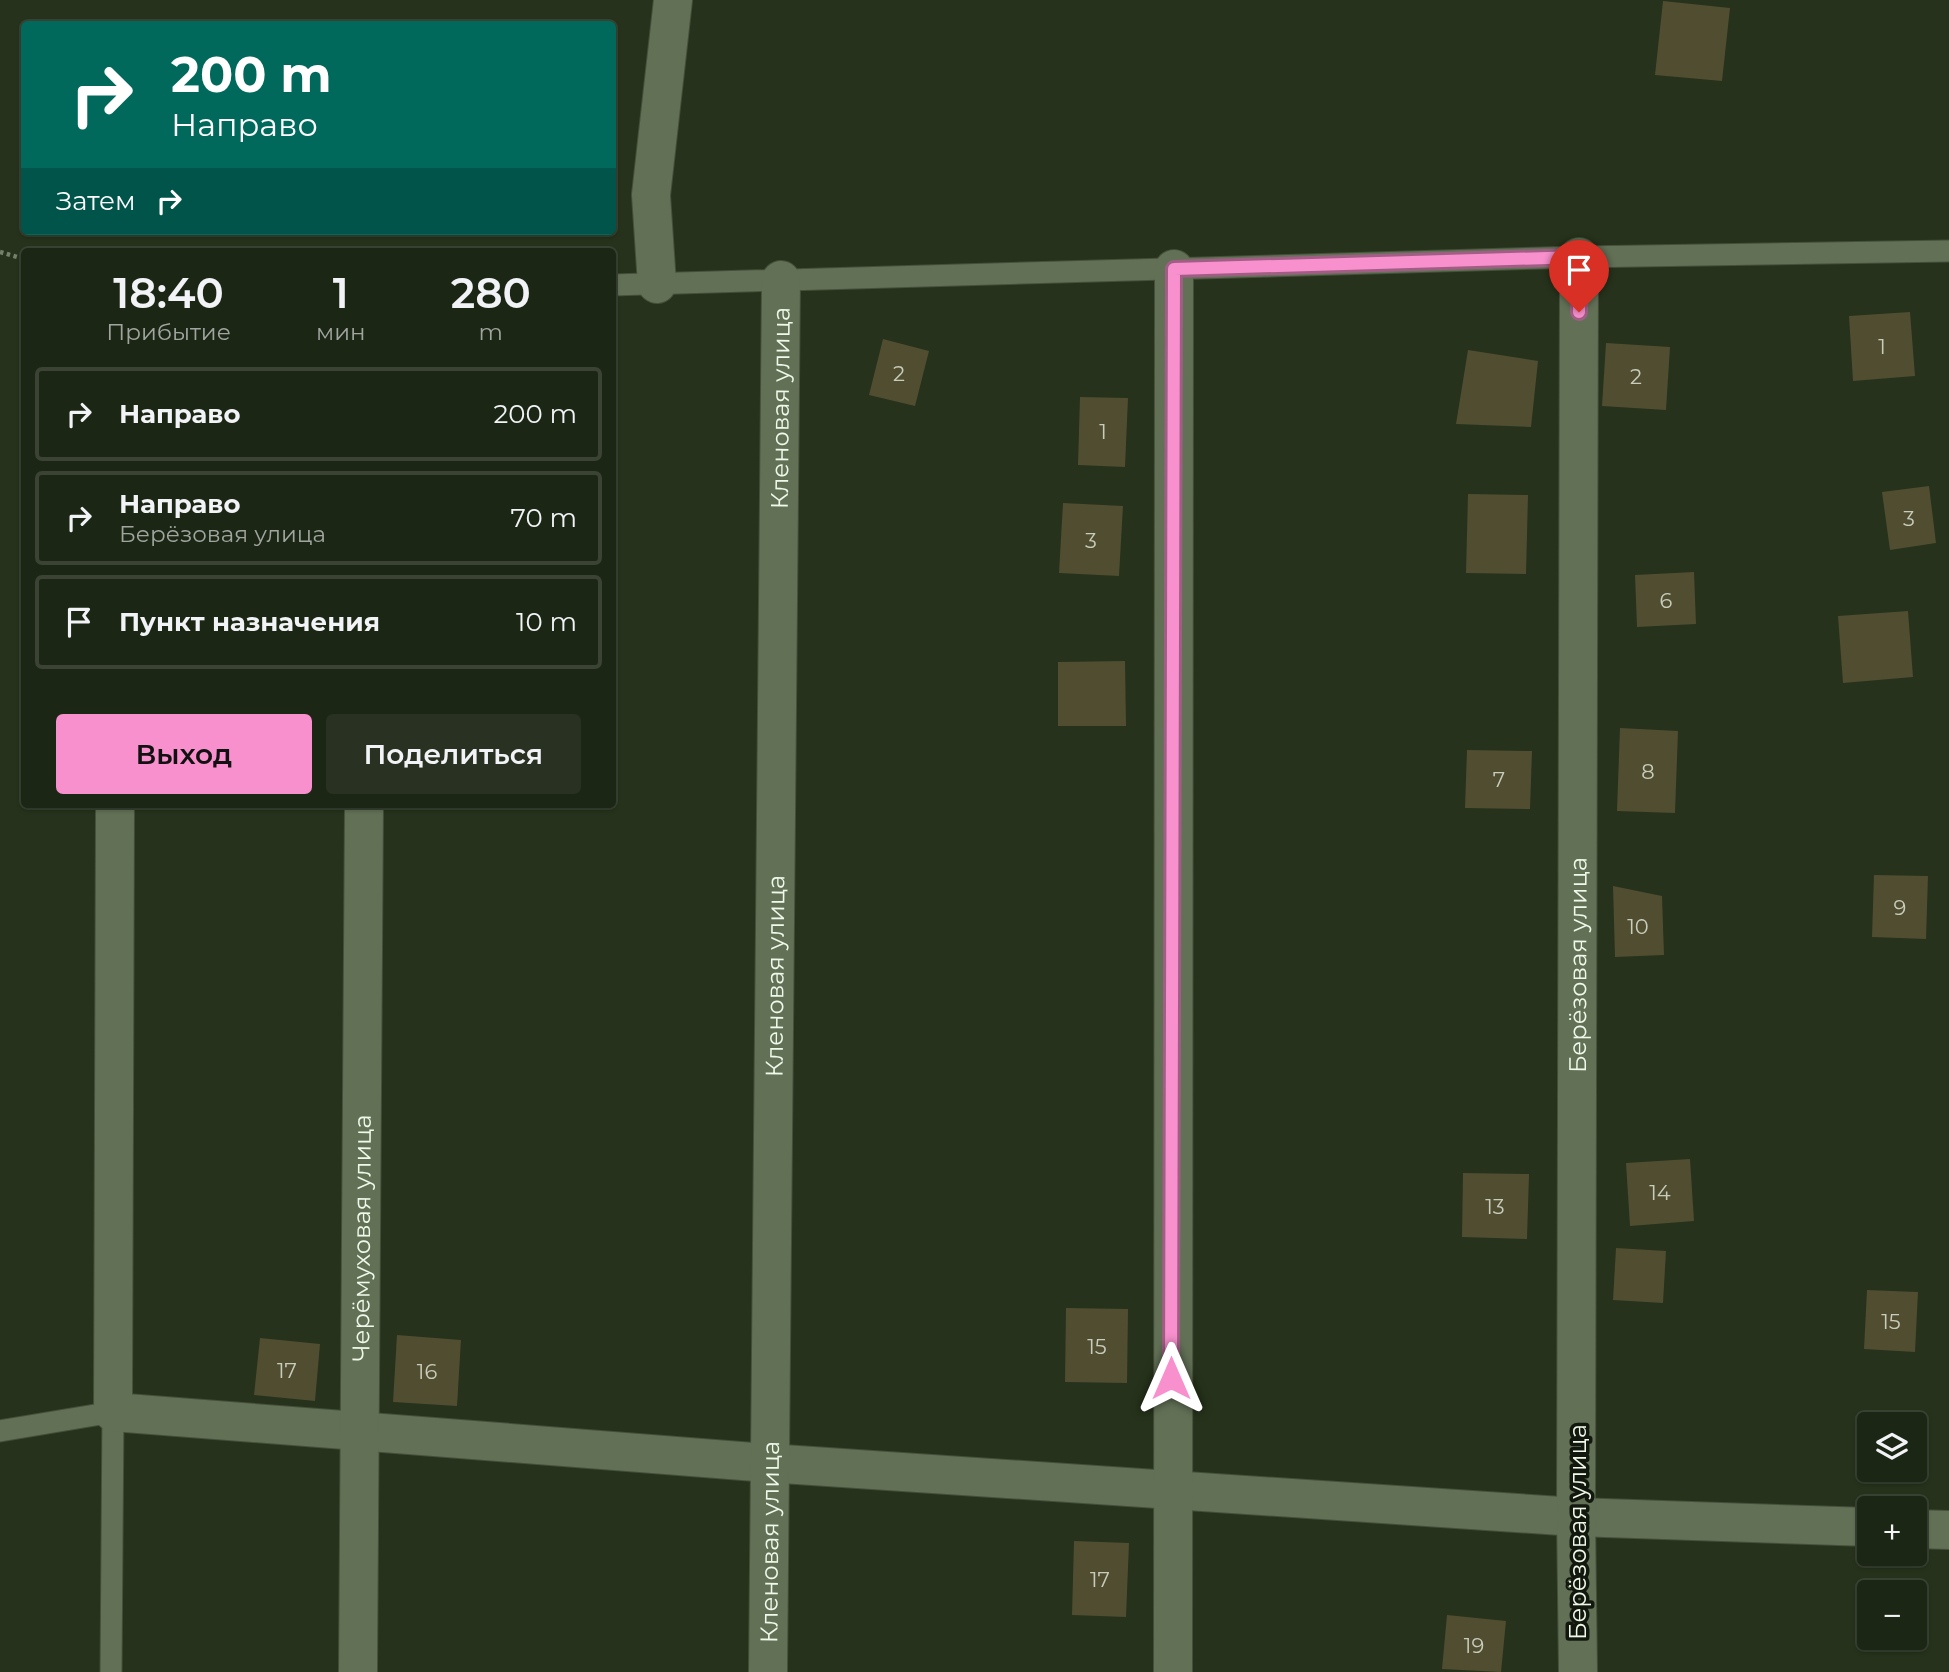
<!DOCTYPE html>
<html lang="ru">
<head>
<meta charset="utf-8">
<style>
	:root { --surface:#1c2614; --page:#293222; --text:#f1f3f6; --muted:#a0a5a0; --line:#3a4334; --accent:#f790cd }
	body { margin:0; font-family:Montserrat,sans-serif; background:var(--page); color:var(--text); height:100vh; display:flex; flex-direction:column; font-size:26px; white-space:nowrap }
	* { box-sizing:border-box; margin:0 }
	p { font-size:23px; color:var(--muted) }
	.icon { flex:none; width:38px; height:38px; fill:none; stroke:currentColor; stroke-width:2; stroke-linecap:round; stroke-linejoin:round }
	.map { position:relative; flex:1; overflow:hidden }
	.drawer { position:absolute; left:21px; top:248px; width:595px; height:560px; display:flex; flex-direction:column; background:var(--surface); border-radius:7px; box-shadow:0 2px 5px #0004,0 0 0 2px var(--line) }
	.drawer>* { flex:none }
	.banner { position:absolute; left:21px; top:21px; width:595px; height:214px; border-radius:7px; box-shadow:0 2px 5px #0004,0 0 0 2px var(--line); background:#00695c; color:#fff; overflow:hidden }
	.buttons { position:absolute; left:1857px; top:1412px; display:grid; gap:14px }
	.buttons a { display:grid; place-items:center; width:70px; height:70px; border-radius:7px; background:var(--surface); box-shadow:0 2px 5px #0004,0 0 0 2px var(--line); font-size:35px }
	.pin { position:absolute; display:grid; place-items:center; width:60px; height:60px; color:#fff; margin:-72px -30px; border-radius:50% 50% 50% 0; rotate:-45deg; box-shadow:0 0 7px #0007 }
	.pin .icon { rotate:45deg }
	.me { position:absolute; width:77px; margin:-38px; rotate:0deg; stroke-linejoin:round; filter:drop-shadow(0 0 5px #0008) }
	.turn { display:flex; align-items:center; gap:24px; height:147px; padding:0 35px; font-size:32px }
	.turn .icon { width:91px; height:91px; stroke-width:2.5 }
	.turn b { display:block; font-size:49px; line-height:60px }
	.then { display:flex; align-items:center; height:66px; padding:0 35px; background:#0003; gap:14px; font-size:26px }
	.eta { display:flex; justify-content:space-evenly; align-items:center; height:119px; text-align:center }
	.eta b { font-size:42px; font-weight:600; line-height:49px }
	.button { display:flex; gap:14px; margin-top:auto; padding:14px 35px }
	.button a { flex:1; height:80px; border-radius:7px; background:var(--accent); color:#111; font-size:28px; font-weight:600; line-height:80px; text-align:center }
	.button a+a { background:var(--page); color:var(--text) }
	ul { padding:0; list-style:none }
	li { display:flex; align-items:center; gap:21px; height:94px; margin:0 14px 10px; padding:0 21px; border:4px solid var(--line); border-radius:7px }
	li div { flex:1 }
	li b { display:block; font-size:26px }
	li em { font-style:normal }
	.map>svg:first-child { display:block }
</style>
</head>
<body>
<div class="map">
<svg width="1949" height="1672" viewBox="0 0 1949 1672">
	<rect width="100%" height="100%" fill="#26321b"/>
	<g fill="#514d31">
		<polygon points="1663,1 1730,8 1722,81 1655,75"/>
		<polygon points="1910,312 1915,376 1853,381 1849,316"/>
		<polygon points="883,339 929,351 915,406 869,395"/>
		<polygon points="1606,343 1670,347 1666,410 1602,406"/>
		<polygon points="1468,350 1538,361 1531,427 1456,424"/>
		<polygon points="1080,397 1128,398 1125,467 1078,465"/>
		<polygon points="1929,486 1936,543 1890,550 1882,492"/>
		<polygon points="1468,494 1528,495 1526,574 1466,573"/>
		<polygon points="1063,503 1123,506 1119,576 1059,573"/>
		<polygon points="1694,572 1696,624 1637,627 1635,575"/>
		<polygon points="1908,611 1913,677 1843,683 1838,616"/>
		<polygon points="1125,661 1126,726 1058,726 1058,662"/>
		<polygon points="1620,728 1678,731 1675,813 1617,811"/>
		<polygon points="1467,750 1532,751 1530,809 1465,808"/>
		<polygon points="1874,875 1928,876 1926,939 1872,937"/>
		<polygon points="1613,886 1662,896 1664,955 1615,957"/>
		<polygon points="1690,1159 1694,1221 1630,1226 1626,1163"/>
		<polygon points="1463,1173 1529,1174 1527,1239 1462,1237"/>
		<polygon points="1616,1248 1666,1251 1663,1303 1613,1300"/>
		<polygon points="1867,1290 1918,1292 1915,1352 1864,1349"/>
		<polygon points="1066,1308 1128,1309 1127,1383 1065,1382"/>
		<polygon points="397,1335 461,1340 457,1406 393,1402"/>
		<polygon points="260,1338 320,1344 315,1401 254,1395"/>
		<polygon points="1074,1541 1129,1543 1126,1617 1072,1615"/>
		<polygon points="1447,1615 1506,1621 1501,1672 1442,1669"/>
	</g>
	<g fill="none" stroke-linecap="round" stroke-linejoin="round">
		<defs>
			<g id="lane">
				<polyline points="612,285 1579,257 1949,251"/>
				<polyline points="0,1431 113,1412 111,1672"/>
			</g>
			<g id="street">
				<polyline points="657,284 651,195 673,0"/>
				<polyline points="115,805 113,1412 768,1463 1576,1517 1869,1527"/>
				<polyline points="1914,1529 1949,1530"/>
				<path id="s1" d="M358,1672L364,805"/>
				<path id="s2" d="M768,1672L781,280"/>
				<polyline points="1173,1672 1174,269"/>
				<path id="s3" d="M1578,1672L1576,1517L1579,257"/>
			</g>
		</defs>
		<use href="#lane" stroke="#454f3b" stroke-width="23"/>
		<use href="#street" stroke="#454f3b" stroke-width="40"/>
		<polyline stroke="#75806c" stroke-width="4.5" stroke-dasharray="3.5 3.5" stroke-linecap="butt" points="0,252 24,259"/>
		<use href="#lane" stroke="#627056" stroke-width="21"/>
		<use href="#street" stroke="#627056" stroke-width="38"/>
	</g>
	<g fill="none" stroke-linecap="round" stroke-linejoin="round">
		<defs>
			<polyline id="route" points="1171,1378 1174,269 1580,257 1579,312"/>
		</defs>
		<use href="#route" stroke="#a15e85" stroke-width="18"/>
		<use href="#route" stroke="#f790cd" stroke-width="12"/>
	</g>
	<g text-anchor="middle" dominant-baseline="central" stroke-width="7" stroke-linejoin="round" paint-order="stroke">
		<g font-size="21" fill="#c8cdbb">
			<text x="1882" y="346">1</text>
			<text x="899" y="373">2</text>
			<text x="1636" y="376">2</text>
			<text x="1103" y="431">1</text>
			<text x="1909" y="518">3</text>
			<text x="1091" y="540">3</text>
			<text x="1666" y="600">6</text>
			<text x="1648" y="771">8</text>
			<text x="1499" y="779">7</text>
			<text x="1900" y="907">9</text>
			<text x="1638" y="926">10</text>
			<text x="1660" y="1192">14</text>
			<text x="1495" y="1206">13</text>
			<text x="1891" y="1321">15</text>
			<text x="1097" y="1346">15</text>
			<text x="287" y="1370">17</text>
			<text x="427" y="1371">16</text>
			<text x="1100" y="1579">17</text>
			<text x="1474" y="1645">19</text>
		</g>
		<g font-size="24" fill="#eff8e9" stroke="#13180e">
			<text stroke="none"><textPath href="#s2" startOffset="1264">Кленовая улица</textPath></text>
			<text stroke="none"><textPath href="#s3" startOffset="707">Берёзовая улица</textPath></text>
			<text stroke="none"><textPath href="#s2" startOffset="696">Кленовая улица</textPath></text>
			<text stroke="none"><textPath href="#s1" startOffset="434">Черёмуховая улица</textPath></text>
			<text transform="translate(1577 1532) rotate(-90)">Берёзовая улица</text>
			<text stroke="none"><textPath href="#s2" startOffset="130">Кленовая улица</textPath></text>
		</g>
	</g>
</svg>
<div class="buttons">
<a><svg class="icon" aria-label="layers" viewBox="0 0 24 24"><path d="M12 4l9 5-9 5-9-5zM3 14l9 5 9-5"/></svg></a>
<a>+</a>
<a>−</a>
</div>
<div class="pin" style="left:1579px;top:312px;background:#d93025"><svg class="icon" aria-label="arrive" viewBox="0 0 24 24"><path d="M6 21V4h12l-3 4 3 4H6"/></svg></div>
<svg class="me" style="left:1171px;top:1378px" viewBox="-20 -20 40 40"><path d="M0-17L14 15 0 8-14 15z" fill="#f790cd" stroke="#fff" stroke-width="4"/></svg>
<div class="banner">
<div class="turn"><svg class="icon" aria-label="right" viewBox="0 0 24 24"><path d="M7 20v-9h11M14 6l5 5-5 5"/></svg><div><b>200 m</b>Направо</div></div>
<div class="then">Затем<svg class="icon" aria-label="right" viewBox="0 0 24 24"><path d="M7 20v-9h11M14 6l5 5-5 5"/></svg></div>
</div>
<section class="drawer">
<div class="eta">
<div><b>18:40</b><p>Прибытие</p></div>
<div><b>1</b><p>мин</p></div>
<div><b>280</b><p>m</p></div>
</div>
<ul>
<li><svg class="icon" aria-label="right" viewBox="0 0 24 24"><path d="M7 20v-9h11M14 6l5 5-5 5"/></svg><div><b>Направо</b></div><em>200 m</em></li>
<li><svg class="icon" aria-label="right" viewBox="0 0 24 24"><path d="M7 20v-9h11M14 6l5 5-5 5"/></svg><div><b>Направо</b><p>Берёзовая улица</p></div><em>70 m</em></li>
<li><svg class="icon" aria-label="arrive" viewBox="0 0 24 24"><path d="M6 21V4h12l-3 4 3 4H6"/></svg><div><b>Пункт назначения</b></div><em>10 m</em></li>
</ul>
<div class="button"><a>Выход</a><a>Поделиться</a></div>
</section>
</div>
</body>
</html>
